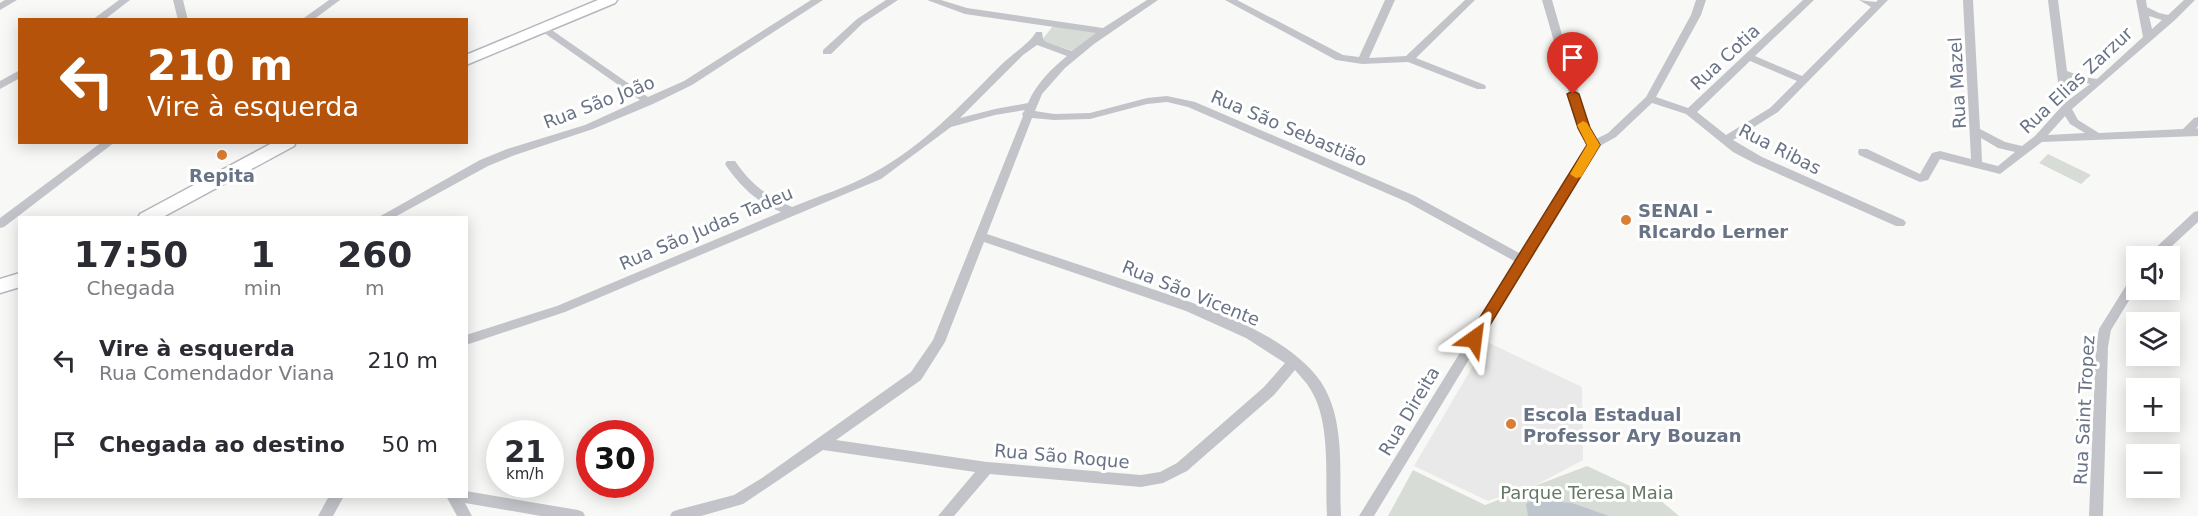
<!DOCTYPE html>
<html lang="pt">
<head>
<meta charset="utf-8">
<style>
	:root { --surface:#fff; --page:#f2f2f3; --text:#2b2b33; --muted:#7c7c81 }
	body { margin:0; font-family:"DejaVu Sans",sans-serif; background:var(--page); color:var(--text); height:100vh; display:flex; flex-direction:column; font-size:22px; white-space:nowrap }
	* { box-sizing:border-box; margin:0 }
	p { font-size:20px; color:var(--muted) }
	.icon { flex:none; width:33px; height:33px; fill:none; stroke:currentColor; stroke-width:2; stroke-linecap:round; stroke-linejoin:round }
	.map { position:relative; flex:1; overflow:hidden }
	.drawer { position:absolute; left:18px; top:216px; width:450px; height:282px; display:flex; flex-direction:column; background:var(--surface); border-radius:0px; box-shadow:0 3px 15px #0003 }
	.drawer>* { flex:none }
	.banner { position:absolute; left:18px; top:18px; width:450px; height:126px; border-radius:0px; box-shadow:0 3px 15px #0003; background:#b45309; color:#fff; overflow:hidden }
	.tools { position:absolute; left:2126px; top:246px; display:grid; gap:12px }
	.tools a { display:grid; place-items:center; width:54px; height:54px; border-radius:0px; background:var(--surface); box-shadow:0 3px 15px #0003; font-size:30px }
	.speed { position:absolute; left:486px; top:420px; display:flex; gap:12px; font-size:30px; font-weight:700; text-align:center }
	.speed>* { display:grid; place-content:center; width:78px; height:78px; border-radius:50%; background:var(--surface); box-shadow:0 3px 15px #0003; line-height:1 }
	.speed small { font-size:15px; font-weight:400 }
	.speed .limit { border:9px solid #d22; background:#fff; color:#111 }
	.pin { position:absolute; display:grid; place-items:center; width:51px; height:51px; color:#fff; margin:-62px -26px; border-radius:50% 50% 50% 0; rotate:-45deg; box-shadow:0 0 6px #0007 }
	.pin .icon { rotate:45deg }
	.me { position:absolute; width:66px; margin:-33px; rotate:31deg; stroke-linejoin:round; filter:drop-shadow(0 0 4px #0008) }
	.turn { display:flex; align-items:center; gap:21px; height:126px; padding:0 30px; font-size:27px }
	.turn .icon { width:78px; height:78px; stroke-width:2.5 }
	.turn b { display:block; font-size:42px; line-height:51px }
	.eta { display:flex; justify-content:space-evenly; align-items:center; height:102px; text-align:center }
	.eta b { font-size:36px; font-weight:700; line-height:42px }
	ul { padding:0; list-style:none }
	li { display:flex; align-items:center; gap:18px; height:84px; padding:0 30px }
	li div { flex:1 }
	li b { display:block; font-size:22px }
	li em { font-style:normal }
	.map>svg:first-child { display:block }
</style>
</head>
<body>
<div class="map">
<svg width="2198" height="516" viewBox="0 0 2198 516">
	<rect width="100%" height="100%" fill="#f8f9f6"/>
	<polygon fill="#e9e9e9" points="1487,342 1582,387 1583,460 1536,485 1488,501 1414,466"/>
	<g fill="#d7ddd6">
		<polygon points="1053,26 1101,32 1074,51 1041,41"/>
		<polygon points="2048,154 2091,175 2081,184 2039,163"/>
		<polygon points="1587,466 1660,500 1679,516 1388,516 1413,470 1485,505"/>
	</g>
	<polygon fill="#bfc5cc" points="1532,500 1572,503 1609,516 1528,516 1526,504"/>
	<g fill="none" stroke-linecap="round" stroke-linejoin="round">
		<defs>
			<g id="secondary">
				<polygon points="598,0 617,0 615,3 466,65 466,55"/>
				<polygon points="274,142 296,142 294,146 161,218 138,218 140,214"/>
				<polygon points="20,273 20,287 0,293 0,279"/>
			</g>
		</defs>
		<use href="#secondary" stroke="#b4b8be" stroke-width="3"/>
		<g fill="#c2c4c9" fill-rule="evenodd">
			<polygon points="5,0 17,0 0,10 0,3"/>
			<polygon points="119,0 130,0 104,20 92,20"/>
			<polygon points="173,0 183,0 188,20 178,20"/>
			<polygon points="329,0 340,0 313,20 301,20"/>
			<polygon points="811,0 823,0 692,85 653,104 593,129 515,155 488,166 393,218 377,218 480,160 507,149 585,125 640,100 540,30 540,26 546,26 648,97 684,81"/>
			<polygon points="886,0 898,0 863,23 831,54 823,54 823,50 857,19"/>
			<path d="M927,0H941L967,8L1103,28L1147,0H1158L1094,44L1065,68L1042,94L1035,111L1054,114L1090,113L1147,98L1167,96L1195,102L1415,196L1521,254L1589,145L1579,128L1542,0H1552L1589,128L1596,139L1608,133L1646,97L1691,15L1696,0H1706L1701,15L1656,97L1688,108L1803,0H1814L1755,56L1802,76L1871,7L1859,0L1876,2L1878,0H1888L1778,112L1733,140L1762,157L1904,220L1906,223L1904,226H1896L1754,163L1733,152L1686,114L1652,103L1616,137L1598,147L1374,516H1359L1516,262L1407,202L1188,107L1167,102L1147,104L1090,119L1054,120L1032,118L987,234C1029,248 1071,262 1113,276C1174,297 1283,326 1321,382C1346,420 1339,473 1341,516H1327C1325,479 1331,425 1312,392C1308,384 1301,377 1295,370L1274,395L1187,471L1163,483L1141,487L990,474L954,516H938L975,472L823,450L743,504L701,516H670L672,512L677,510L734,495L762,478L911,372L933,340L1023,116L1022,114L1025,110L995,115L951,127L881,179L565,312L466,345V335L557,306L781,212C757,202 742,188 727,167L725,164L727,161H735C751,184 767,197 792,207C819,196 848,187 873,173C922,147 961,105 1000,66C1010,56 1031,42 1036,32H1042L1043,39L1046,42L1072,51L1096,33L965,14ZM1037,45L1067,56C1051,69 1036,84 1028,103L995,109L960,118L1023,55ZM1750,61L1797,81L1770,108L1726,135L1697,112ZM984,242L1186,311L1246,338L1285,363L1264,387L1177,463L1160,472L1141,475L987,462L836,440L921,380L945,342Z"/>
			<polygon points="1225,0 1237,0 1343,55 1359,57 1385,0 1395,0 1369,58 1406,56 1465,0 1475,0 1416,58 1485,85 1486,87 1485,89 1477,89 1408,62 1362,64 1336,60"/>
			<path d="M1963,0H1973L1980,129L2005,142L2022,146L2035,136L2061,107L2048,0H2058L2067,71L2083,77L2097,79L2143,37L2136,0H2146L2147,7L2159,13L2168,15L2184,0H2195L2175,20L2072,109L2078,120L2099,133L2183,129L2194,118L2198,117V126L2196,129L2198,128V136L2042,142L2000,174L1940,159L1928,180L1920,182L1859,155L1858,152L1859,149H1867L1920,174L1932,153L1940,151L1971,159ZM2149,16L2162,20L2152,29ZM2068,79L2090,84L2070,99ZM2065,116L2070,124L2085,133L2048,135ZM1981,138L1998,148L2015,152L1998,166L1982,162Z"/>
			<polygon points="20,70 20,78 0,89 0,81"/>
			<polygon points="102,142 115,142 4,227 0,228 0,218"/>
			<polygon points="2198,211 2198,222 2161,256 2148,256 2150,253 2194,212"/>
			<polygon points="2136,275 2136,289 2111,330 2108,347 2103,516 2089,516 2096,347 2099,329 2132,276"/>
			<polygon points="466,491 578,510 583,512 585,516 541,516 465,503 472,516 457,516 446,496 466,496"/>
			<polygon points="329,496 344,496 333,516 318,516"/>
		</g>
		<use href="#secondary" fill="#fff" fill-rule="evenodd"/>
	</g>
	<polygon fill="#b45309" stroke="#753606" stroke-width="1.5" points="1573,91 1579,94 1590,128 1600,145 1479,343 1469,343 1467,339 1469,335 1587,145 1578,128 1567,94"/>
	<polygon fill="#f59e0b" points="1583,121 1587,123 1600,145 1581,177 1576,178 1570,174 1587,145 1577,125"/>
	<g fill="#da7d35" stroke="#fff" stroke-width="2">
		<circle cx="222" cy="155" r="6"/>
		<circle cx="1626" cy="220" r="6"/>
		<circle cx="1511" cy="424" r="6"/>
	</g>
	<g text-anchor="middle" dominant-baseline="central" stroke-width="6" stroke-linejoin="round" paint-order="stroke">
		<g font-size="18" fill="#697386" stroke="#fff">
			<text transform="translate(1725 57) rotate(-43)">Rua Cotia</text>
			<text transform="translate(2076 80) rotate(-43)">Rua Elias Zarzur</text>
			<text transform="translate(1957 83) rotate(-93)">Rua Mazel</text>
			<text transform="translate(599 102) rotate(-21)">Rua São João</text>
			<text transform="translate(1289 128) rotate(23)">Rua São Sebastião</text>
			<text transform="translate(1780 149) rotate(27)">Rua Ribas</text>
			<text transform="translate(706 228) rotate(-23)">Rua São Judas Tadeu</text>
			<text transform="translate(1191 293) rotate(22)">Rua São Vicente</text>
			<text transform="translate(2084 410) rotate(-87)">Rua Saint Tropez</text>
			<text transform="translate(1409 411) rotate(-59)">Rua Direita</text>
			<text transform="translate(1062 456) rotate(5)">Rua São Roque</text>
		</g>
		<g font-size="18" font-weight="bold" fill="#697386" stroke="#fff" text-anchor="start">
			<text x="222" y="175" text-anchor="middle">Repita</text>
			<text x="1638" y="210">SENAI -<tspan x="1638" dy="21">RIcardo Lerner</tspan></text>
			<text x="1523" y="414">Escola Estadual<tspan x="1523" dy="21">Professor Ary Bouzan</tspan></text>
		</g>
		<g font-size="18" fill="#647864" stroke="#fff">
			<text x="1587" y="492">Parque Teresa Maia</text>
		</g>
	</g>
</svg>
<div class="tools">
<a><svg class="icon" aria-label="sound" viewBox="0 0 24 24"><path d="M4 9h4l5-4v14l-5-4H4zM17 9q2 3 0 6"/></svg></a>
<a><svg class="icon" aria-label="layers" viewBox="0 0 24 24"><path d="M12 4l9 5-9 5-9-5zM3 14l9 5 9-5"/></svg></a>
<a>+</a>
<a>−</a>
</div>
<div class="speed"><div>21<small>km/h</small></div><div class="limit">30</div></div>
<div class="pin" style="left:1573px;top:94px;background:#d93025"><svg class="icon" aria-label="arrive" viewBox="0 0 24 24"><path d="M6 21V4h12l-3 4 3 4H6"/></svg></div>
<svg class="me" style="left:1474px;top:339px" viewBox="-20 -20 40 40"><path d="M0-17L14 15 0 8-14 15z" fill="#b45309" stroke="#fff" stroke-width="4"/></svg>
<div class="banner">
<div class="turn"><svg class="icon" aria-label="left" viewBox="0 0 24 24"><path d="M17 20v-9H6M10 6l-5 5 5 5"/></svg><div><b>210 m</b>Vire à esquerda</div></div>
</div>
<section class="drawer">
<div class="eta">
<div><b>17:50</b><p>Chegada</p></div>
<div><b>1</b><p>min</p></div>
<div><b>260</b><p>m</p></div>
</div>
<ul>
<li><svg class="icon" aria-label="left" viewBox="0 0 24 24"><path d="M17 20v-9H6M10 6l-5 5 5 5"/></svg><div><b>Vire à esquerda</b><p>Rua Comendador Viana</p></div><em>210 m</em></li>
<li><svg class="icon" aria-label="arrive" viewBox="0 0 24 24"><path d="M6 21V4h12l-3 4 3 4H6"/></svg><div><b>Chegada ao destino</b></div><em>50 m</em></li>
</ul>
</section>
</div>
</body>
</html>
